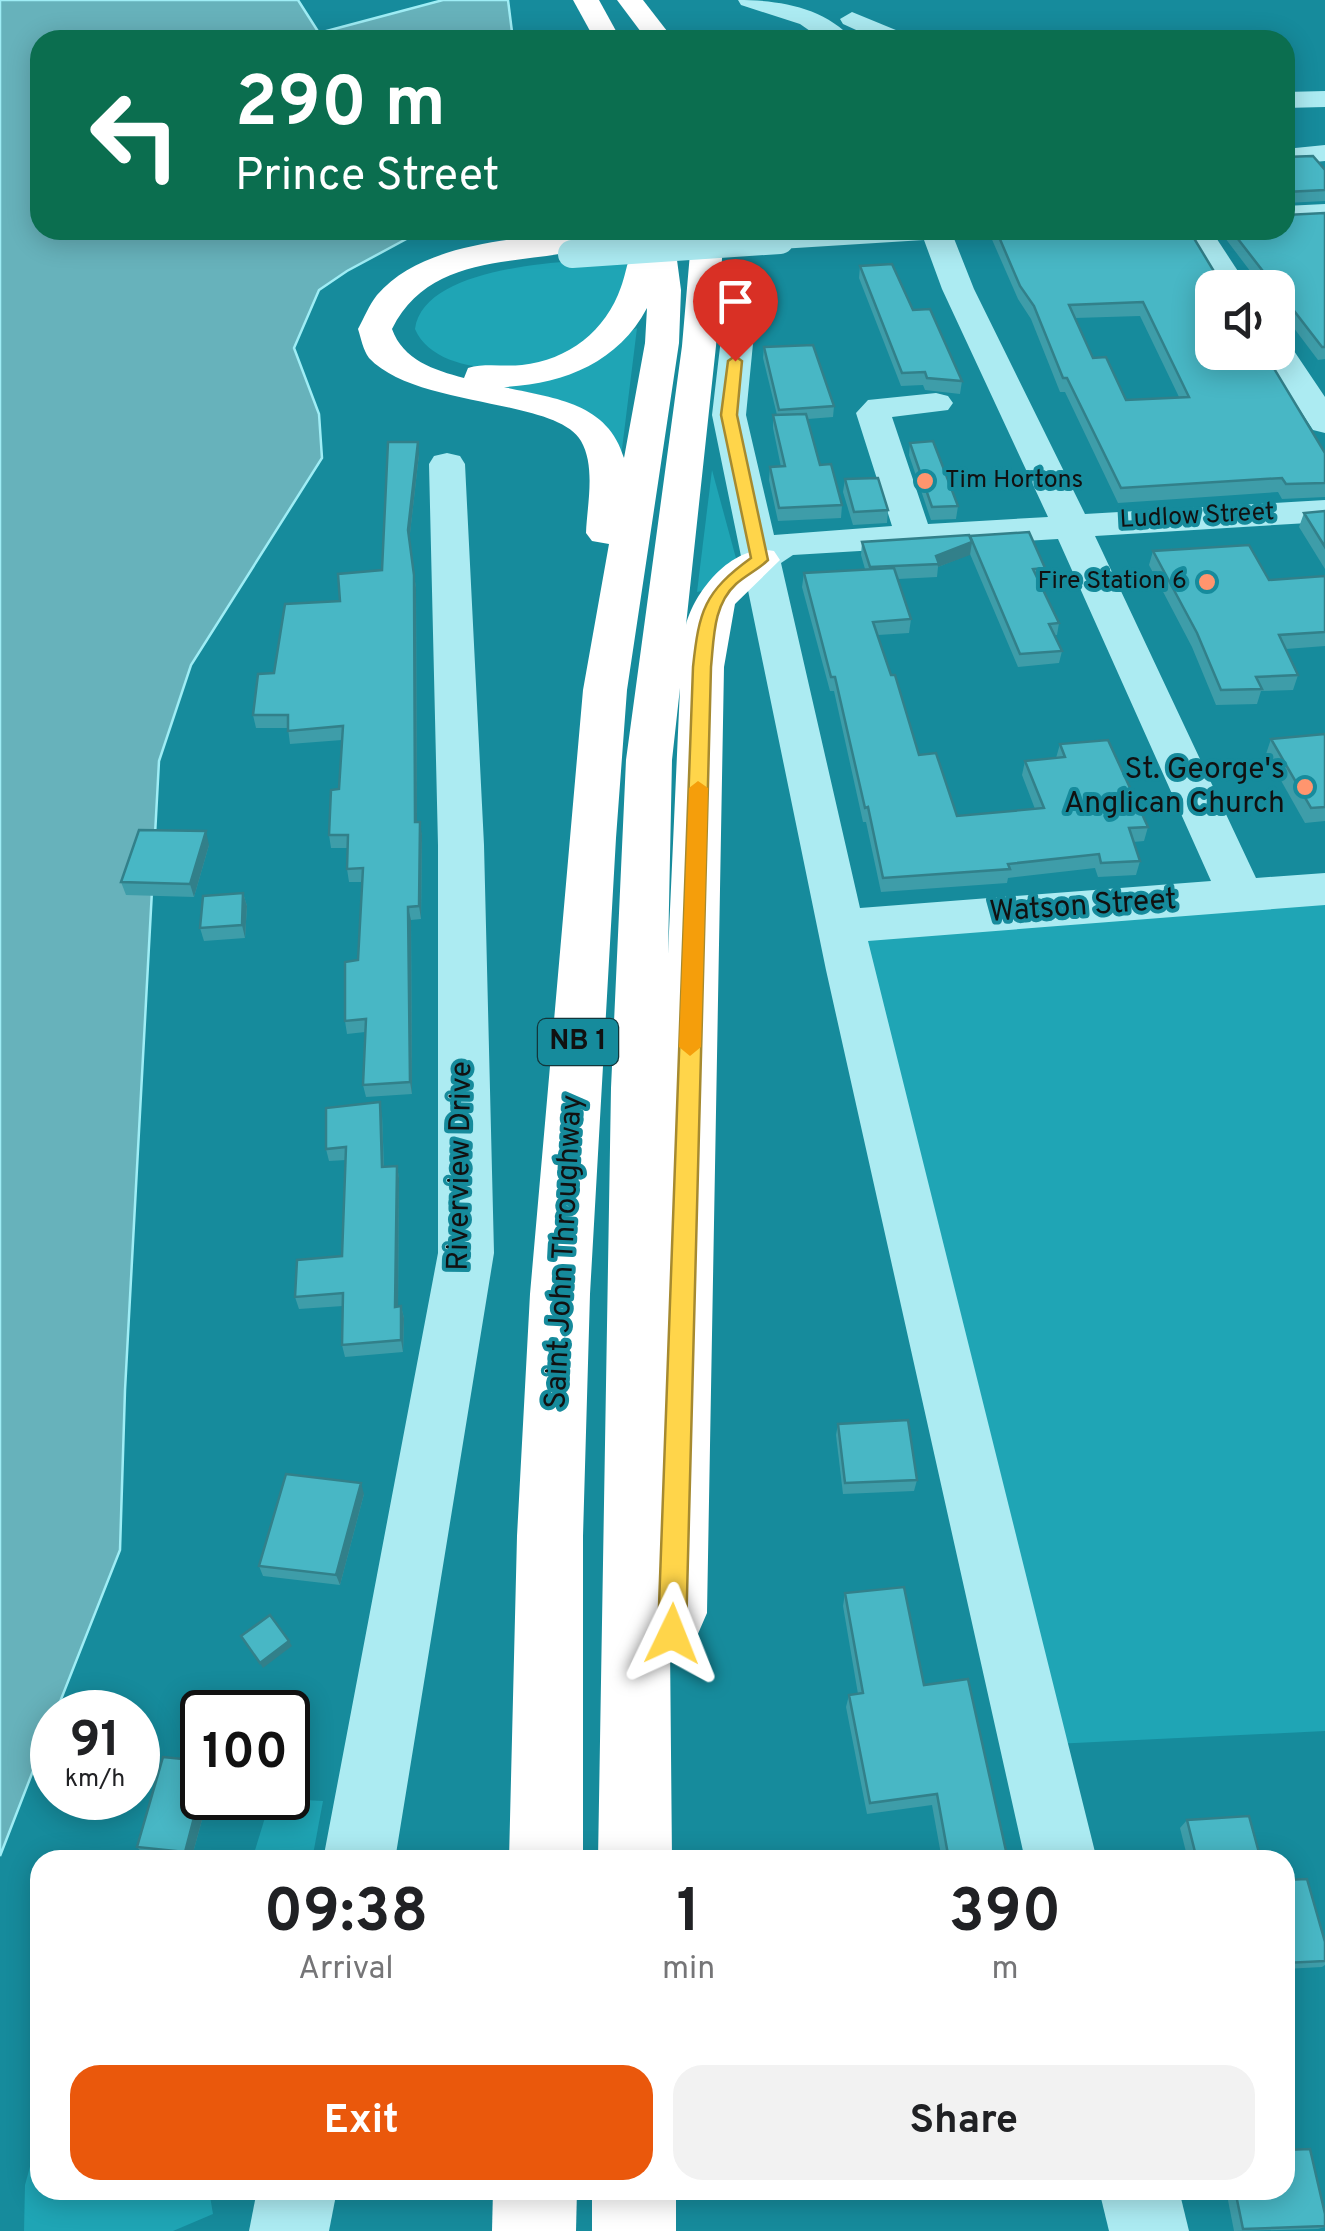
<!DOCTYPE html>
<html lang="en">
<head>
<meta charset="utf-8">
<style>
	:root { --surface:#fff; --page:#f2f2f2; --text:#202124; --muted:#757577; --accent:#ea580c }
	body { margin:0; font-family:Overpass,sans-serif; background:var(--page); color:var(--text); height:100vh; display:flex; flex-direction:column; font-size:38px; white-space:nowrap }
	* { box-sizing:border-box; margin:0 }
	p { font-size:32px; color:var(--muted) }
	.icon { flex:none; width:55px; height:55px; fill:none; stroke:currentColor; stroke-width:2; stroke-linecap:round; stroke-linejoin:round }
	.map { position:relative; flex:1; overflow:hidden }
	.side { position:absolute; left:30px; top:1850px; width:1265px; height:350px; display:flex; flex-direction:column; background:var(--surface); border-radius:30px; box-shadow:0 5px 25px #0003 }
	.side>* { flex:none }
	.top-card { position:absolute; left:30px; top:30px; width:1265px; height:210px; border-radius:30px; box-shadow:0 5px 25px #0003; background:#0b6e4f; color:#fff; overflow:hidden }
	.controls { position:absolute; left:1195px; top:270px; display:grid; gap:20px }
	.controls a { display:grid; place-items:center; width:100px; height:100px; border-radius:20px; background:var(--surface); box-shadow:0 5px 25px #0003; font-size:50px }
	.speed { position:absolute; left:30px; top:1690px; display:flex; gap:20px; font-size:50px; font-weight:700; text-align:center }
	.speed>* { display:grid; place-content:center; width:130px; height:130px; border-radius:50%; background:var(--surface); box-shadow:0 5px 25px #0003; line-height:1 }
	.speed small { font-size:25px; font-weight:400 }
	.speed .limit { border:5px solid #111; border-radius:15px; background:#fff; color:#111 }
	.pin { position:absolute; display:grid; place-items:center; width:85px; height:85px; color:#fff; margin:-102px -42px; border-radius:50% 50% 50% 0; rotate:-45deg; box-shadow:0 0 10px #0007 }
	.pin .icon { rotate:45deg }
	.me { position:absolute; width:110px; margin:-55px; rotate:2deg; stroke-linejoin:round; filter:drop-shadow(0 0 8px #0008) }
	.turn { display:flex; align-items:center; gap:35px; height:210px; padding:0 40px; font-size:45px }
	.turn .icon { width:130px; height:130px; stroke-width:2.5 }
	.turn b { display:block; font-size:70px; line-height:85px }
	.eta { display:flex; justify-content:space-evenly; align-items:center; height:170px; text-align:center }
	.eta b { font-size:60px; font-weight:700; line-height:70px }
	.primary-button { display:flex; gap:20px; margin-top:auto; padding:20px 40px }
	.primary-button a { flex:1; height:115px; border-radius:30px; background:var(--accent); color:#fff; font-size:40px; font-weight:700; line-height:115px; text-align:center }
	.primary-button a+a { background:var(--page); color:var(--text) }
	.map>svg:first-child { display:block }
</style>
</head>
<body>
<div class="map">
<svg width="1325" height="2231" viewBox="0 0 1325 2231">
	<rect width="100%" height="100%" fill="#168b9c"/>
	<g fill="#1fa5b5">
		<path d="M628,259C624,282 623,314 603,331C591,341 571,353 557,359C518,375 434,374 415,329C424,263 577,260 628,259Z"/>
		<path d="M637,328L621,457C610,400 541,397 494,385Z"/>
		<polygon points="712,470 737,562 706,590 697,592"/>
		<polygon points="1325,889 1325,1731 1033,1745 840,926"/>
		<polygon points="271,1798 323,1801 312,1860 252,1860"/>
		<polygon points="31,2163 40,2164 40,2190 209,2190 213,2214 173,2231 24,2231 25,2185"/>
	</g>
	<polygon fill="#67b2bb" stroke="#9fedf5" stroke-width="2.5" points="0,0 298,0 319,33 443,0 508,0 513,40 40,40 40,230 423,230 347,271 319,290 294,348 319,414 322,458 191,665 159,761 125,1390 120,1550 56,1712 52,1712 52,1722 0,1856"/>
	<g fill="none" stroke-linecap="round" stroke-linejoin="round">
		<g fill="#acebf2" fill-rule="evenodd">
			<path d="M738,0C778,0 825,7 853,40H823L800,24L741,5Z"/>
			<polygon points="852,12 908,35 912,40 878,40 843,24 840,19"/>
			<polygon points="1325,91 1325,107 1285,108 1285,92"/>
			<polygon points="1325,145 1325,161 1285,165 1285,149"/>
			<polygon points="1325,204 1325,222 1285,224 1285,206"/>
			<path d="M795,230H957L953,236L974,289L1085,514L1325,500V522L1095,536L1256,878L1325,873V905L868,941L1097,1860H1025L826,970L712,415L724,313L729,306H751L756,313L746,415L774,535L892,526L856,413L868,400L936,393L948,396L953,403L948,410L892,417L928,524L1048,517L942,289L924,240L780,249L769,246L765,240L769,234ZM1058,539L1211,881L860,908L781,563L793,555Z"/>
			<polygon points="1181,230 1211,230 1249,288 1218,288"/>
			<polygon points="1278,342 1290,345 1325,397 1325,433 1313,430 1262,352 1278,352"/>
			<polygon points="447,453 460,456 465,464 484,845 494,1253 395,1860 323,1860 438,1253 438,845 429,464 434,456"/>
			<polygon points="257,2190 337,2190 329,2231 249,2231"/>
			<polygon points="1099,2190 1179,2190 1189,2231 1109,2231"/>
		</g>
		<g fill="#fff" fill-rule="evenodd">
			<polygon points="573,0 599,0 621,40 595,40"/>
			<polygon points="617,0 643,0 674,40 647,40"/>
			<path d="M641,230H673L681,290L679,343L627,690L616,838L590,1294L583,1536V1860H509L517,1536L530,1294L583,690L609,544L592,541L586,533C587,505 596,467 581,441C556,398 416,408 369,358C363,350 361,338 358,329C364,318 369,305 377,295C422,243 511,240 574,232L585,235L590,242L585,249C515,266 430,253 392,329C403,360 434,370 464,378L468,368C485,363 504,367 522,365C568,360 606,331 621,287C627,272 628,248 642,239ZM647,308L645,343L624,458C608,402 553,398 504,387C563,384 618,363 647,308Z"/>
			<path d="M692,230H724L716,346L686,625C695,589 735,542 774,551L780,560L735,604L724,667L707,1613L697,1636L670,1645L672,1860H598L611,1088L626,760L682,346ZM680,688L668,954L672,760Z"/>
			<polygon points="493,2190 577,2190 576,2231 492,2231"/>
			<rect x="592" y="2190" width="84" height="41"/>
		</g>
		<polyline stroke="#acebf2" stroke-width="28" points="572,254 780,240"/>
	</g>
	<g fill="#3e9da9" fill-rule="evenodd">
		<polygon points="1285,157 1325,170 1325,201 1286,203 1286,215 1325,213 1325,359 1318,360 1278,307 1278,288 1263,288 1219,230 1285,230"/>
		<path d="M991,230H1189L1325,453V497L1282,499L1278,492L1118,503L1065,392H1060L1031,319L1018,299L990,235ZM1140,316L1179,397L1126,400L1093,358L1075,318Z"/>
		<polygon points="860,266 913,310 962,381 960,394 925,390 923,385 901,386 859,278"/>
		<polygon points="764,347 834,406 833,417 808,419 820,465 842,505 841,518 778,521 769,480 770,467 781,467 773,428 773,415 777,415 763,358"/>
		<polygon points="910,443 958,506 956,519 931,520 909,455"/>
		<polygon points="419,454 409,542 416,588 417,822 422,835 421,919 411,920 412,1094 366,1097 363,1085 365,1032 347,1034 345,1021 358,960 363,882 349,882 347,869 348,848 331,848 329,835 339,789 342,740 290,744 288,728 256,728 253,715 274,673 382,570"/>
		<polygon points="845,479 888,510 887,523 853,525 843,492"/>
		<polygon points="1325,511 1325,569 1299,527 1304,513"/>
		<polygon points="1029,532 1045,568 1043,580 1039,580 1059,623 1057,635 1055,635 1062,651 1059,663 1018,667 970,554 938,567 937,577 898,579 911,619 909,633 878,635 919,755 957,816 1035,809 1022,775 1025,761 1056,758 1060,744 1148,827 1144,841 1133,842 1140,861 1136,875 1098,877 1095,868 1008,878 1007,883 881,892 866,822 863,822 834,691 830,691 802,587 804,573 865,569 861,555 862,542"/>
		<polygon points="1153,551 1269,580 1325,576 1325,646 1286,649 1298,675 1293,690 1261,691 1257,704 1216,705 1192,647 1149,565"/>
		<polygon points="1325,734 1325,821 1305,823 1266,754 1271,739"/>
		<polygon points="209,845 194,897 126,895 121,882"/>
		<polygon points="243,893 247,906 245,938 204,941 200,928"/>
		<polygon points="382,1115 384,1167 397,1166 399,1178 398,1307 401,1306 404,1318 403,1352 345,1357 342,1345 343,1306 299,1309 295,1297 342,1256 346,1160 329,1161 326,1149"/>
		<polygon points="838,1424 917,1480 914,1491 843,1494 836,1435"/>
		<polygon points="364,1494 340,1585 263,1576 259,1566"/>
		<polygon points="845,1593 924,1685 1008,1860 942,1860 932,1805 867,1814 846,1707 849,1695 858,1694 843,1606"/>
		<polygon points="202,1798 208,1798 191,1860 144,1855 137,1847"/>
		<polygon points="1187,1820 1261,1860 1188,1860 1180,1828"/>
		<polygon points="1285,1880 1325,1961 1325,1965 1322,1967 1285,1969"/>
		<polygon points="1226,2190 1285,2190 1325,2214 1325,2227 1318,2229 1234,2231"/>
	</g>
	<g fill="#32808a">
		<polygon points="418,442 419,454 409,543 408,530"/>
		<polygon points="972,542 970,555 938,567 936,556"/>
		<polygon points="414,575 416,588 417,835 415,822"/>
		<polygon points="420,822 422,835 421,919 419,906"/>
		<polygon points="206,831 209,845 194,897 190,884"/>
		<polygon points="243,893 247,906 245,938 242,925"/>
		<polygon points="408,907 411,920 412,1094 410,1082"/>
		<polygon points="380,1102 382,1115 384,1180 382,1167"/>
		<polygon points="397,1166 399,1178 398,1319 395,1307"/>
		<polygon points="401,1306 404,1318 403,1352 401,1340"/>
		<polygon points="361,1483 364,1494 340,1585 336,1575"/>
		<polygon points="289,1641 292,1646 263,1668 260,1663"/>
		<polygon points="202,1787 202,1798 208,1798 191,1860 185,1852"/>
	</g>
	<g fill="#48b7c5" stroke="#32808a" stroke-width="2.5" fill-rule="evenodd">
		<polygon points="1313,156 1325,170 1325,190 1286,192 1286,215 1325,213 1325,347 1322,347 1278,290 1278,288 1276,288 1231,230 1285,230 1285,157"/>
		<path d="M996,230H1189L1224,288H1212V352H1264L1325,453V483L1286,484L1282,478L1121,488L1067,378H1063L1034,306L1020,286ZM1143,302L1189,397L1126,400L1106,357L1093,358L1069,305Z"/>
		<polygon points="892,264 913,310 930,309 962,381 927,378 925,372 902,373 860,266"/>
		<polygon points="813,345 834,406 779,410 764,347"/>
		<polygon points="806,414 820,465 831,464 842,505 779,508 770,467 785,466 773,415"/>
		<polygon points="933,441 958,506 932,507 910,443"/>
		<polygon points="388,442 418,442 408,530 414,575 415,822 420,822 419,906 408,907 410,1082 363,1085 366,1019 345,1021 345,962 358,960 363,868 347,869 348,835 329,835 331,790 339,789 343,726 288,731 288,715 253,715 258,674 274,673 285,604 340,601 338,574 382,570"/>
		<polygon points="878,478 888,510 854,512 845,479"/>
		<polygon points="1325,511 1325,547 1304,513"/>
		<polygon points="1029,532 1045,568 1033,569 1059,623 1049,624 1062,651 1020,654 970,536"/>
		<polygon points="969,535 972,542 936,556 939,564 870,567 862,542"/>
		<polygon points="1249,545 1269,580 1325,576 1325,632 1279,635 1298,675 1256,677 1262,689 1221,690 1197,633 1153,551"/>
		<polygon points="894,568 911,619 873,622 891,675 895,675 919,755 936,753 957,816 1044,808 1025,761 1065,757 1060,744 1108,740 1148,827 1129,828 1140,861 1101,863 1099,854 1008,864 1010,869 883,878 868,807 865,808 835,677 831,677 804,573"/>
		<polygon points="1325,734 1325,807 1311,808 1271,739"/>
		<polygon points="139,830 206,831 190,884 121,882"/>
		<polygon points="243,893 242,925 200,928 203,896"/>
		<polygon points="380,1102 382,1167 397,1166 395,1307 401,1306 401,1340 342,1345 343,1293 295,1297 297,1260 342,1256 346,1147 326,1149 326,1108"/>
		<polygon points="908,1420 917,1480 845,1483 838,1424"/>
		<polygon points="286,1474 361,1483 336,1575 259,1566"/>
		<polygon points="904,1587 924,1685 968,1679 1008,1860 949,1860 937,1794 870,1803 849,1695 863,1693 845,1593"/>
		<polygon points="270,1615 289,1641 260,1663 241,1636"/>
		<polygon points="163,1757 202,1761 202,1787 185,1852 137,1847"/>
		<polygon points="1249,1816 1261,1860 1197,1860 1187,1820"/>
		<polygon points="1307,1879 1325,1942 1325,1961 1285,1963 1285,1880"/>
		<polygon points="1310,2149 1325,2214 1325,2226 1243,2229 1235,2190 1285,2190 1285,2150"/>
	</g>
	<path fill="#ffd54a" stroke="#a68a30" stroke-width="2.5" d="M735,356L742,361L737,415L768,560C759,569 746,575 736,584C713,605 714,638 711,667L686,1634L682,1644L672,1648L662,1644L658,1634L693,667C699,611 704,592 751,558L721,415L728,361Z"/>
	<polygon fill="#f59e0b" points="698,781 708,788 701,1047 690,1056 679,1047 689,788"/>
	<g fill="#ff956e" stroke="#168b9c" stroke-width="4">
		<circle cx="925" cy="481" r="10"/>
		<circle cx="1207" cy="582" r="10"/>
		<circle cx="1305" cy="787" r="10"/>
	</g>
	<g text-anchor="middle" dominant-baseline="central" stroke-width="8" stroke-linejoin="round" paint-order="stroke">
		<g font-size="25" fill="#111" stroke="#168b9c" text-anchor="start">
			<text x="945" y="481">Tim Hortons</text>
			<text x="1187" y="582" text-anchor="end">Fire Station 6</text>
		</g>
		<g font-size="25" fill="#111" stroke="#168b9c">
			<text transform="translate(1197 517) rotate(-3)">Ludlow Street</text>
		</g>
		<rect fill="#168b9c" stroke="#12363b" stroke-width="2.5" x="538" y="1019" width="80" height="46" rx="8"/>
		<g font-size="28" font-weight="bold" fill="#111">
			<text x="578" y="1042">NB 1</text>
		</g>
		<g font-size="30" fill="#111" stroke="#168b9c" text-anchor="end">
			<text x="1285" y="770">St. George's<tspan x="1285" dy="34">Anglican Church</tspan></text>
		</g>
		<g font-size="30" fill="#111" stroke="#168b9c">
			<text transform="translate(1083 907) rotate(-4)">Watson Street</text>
			<text transform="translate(461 1166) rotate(-89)">Riverview Drive</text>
			<text transform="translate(565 1252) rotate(-87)">Saint John Throughway</text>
		</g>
	</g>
</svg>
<div class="controls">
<a><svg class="icon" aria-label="sound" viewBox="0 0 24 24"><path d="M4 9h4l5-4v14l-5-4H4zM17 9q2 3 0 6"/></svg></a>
</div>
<div class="speed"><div>91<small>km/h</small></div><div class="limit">100</div></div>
<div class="pin" style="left:735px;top:361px;background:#d93025"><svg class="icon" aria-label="arrive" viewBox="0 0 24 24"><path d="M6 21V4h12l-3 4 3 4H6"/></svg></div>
<svg class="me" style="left:672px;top:1634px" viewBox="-20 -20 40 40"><path d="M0-17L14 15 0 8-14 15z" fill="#ffd54a" stroke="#fff" stroke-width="4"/></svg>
<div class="top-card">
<div class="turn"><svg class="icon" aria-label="left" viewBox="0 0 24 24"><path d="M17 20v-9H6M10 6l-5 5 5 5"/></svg><div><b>290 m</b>Prince Street</div></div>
</div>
<section class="side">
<div class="eta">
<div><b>09:38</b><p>Arrival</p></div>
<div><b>1</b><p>min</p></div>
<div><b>390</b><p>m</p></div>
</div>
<div class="primary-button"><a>Exit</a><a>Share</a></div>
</section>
</div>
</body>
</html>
